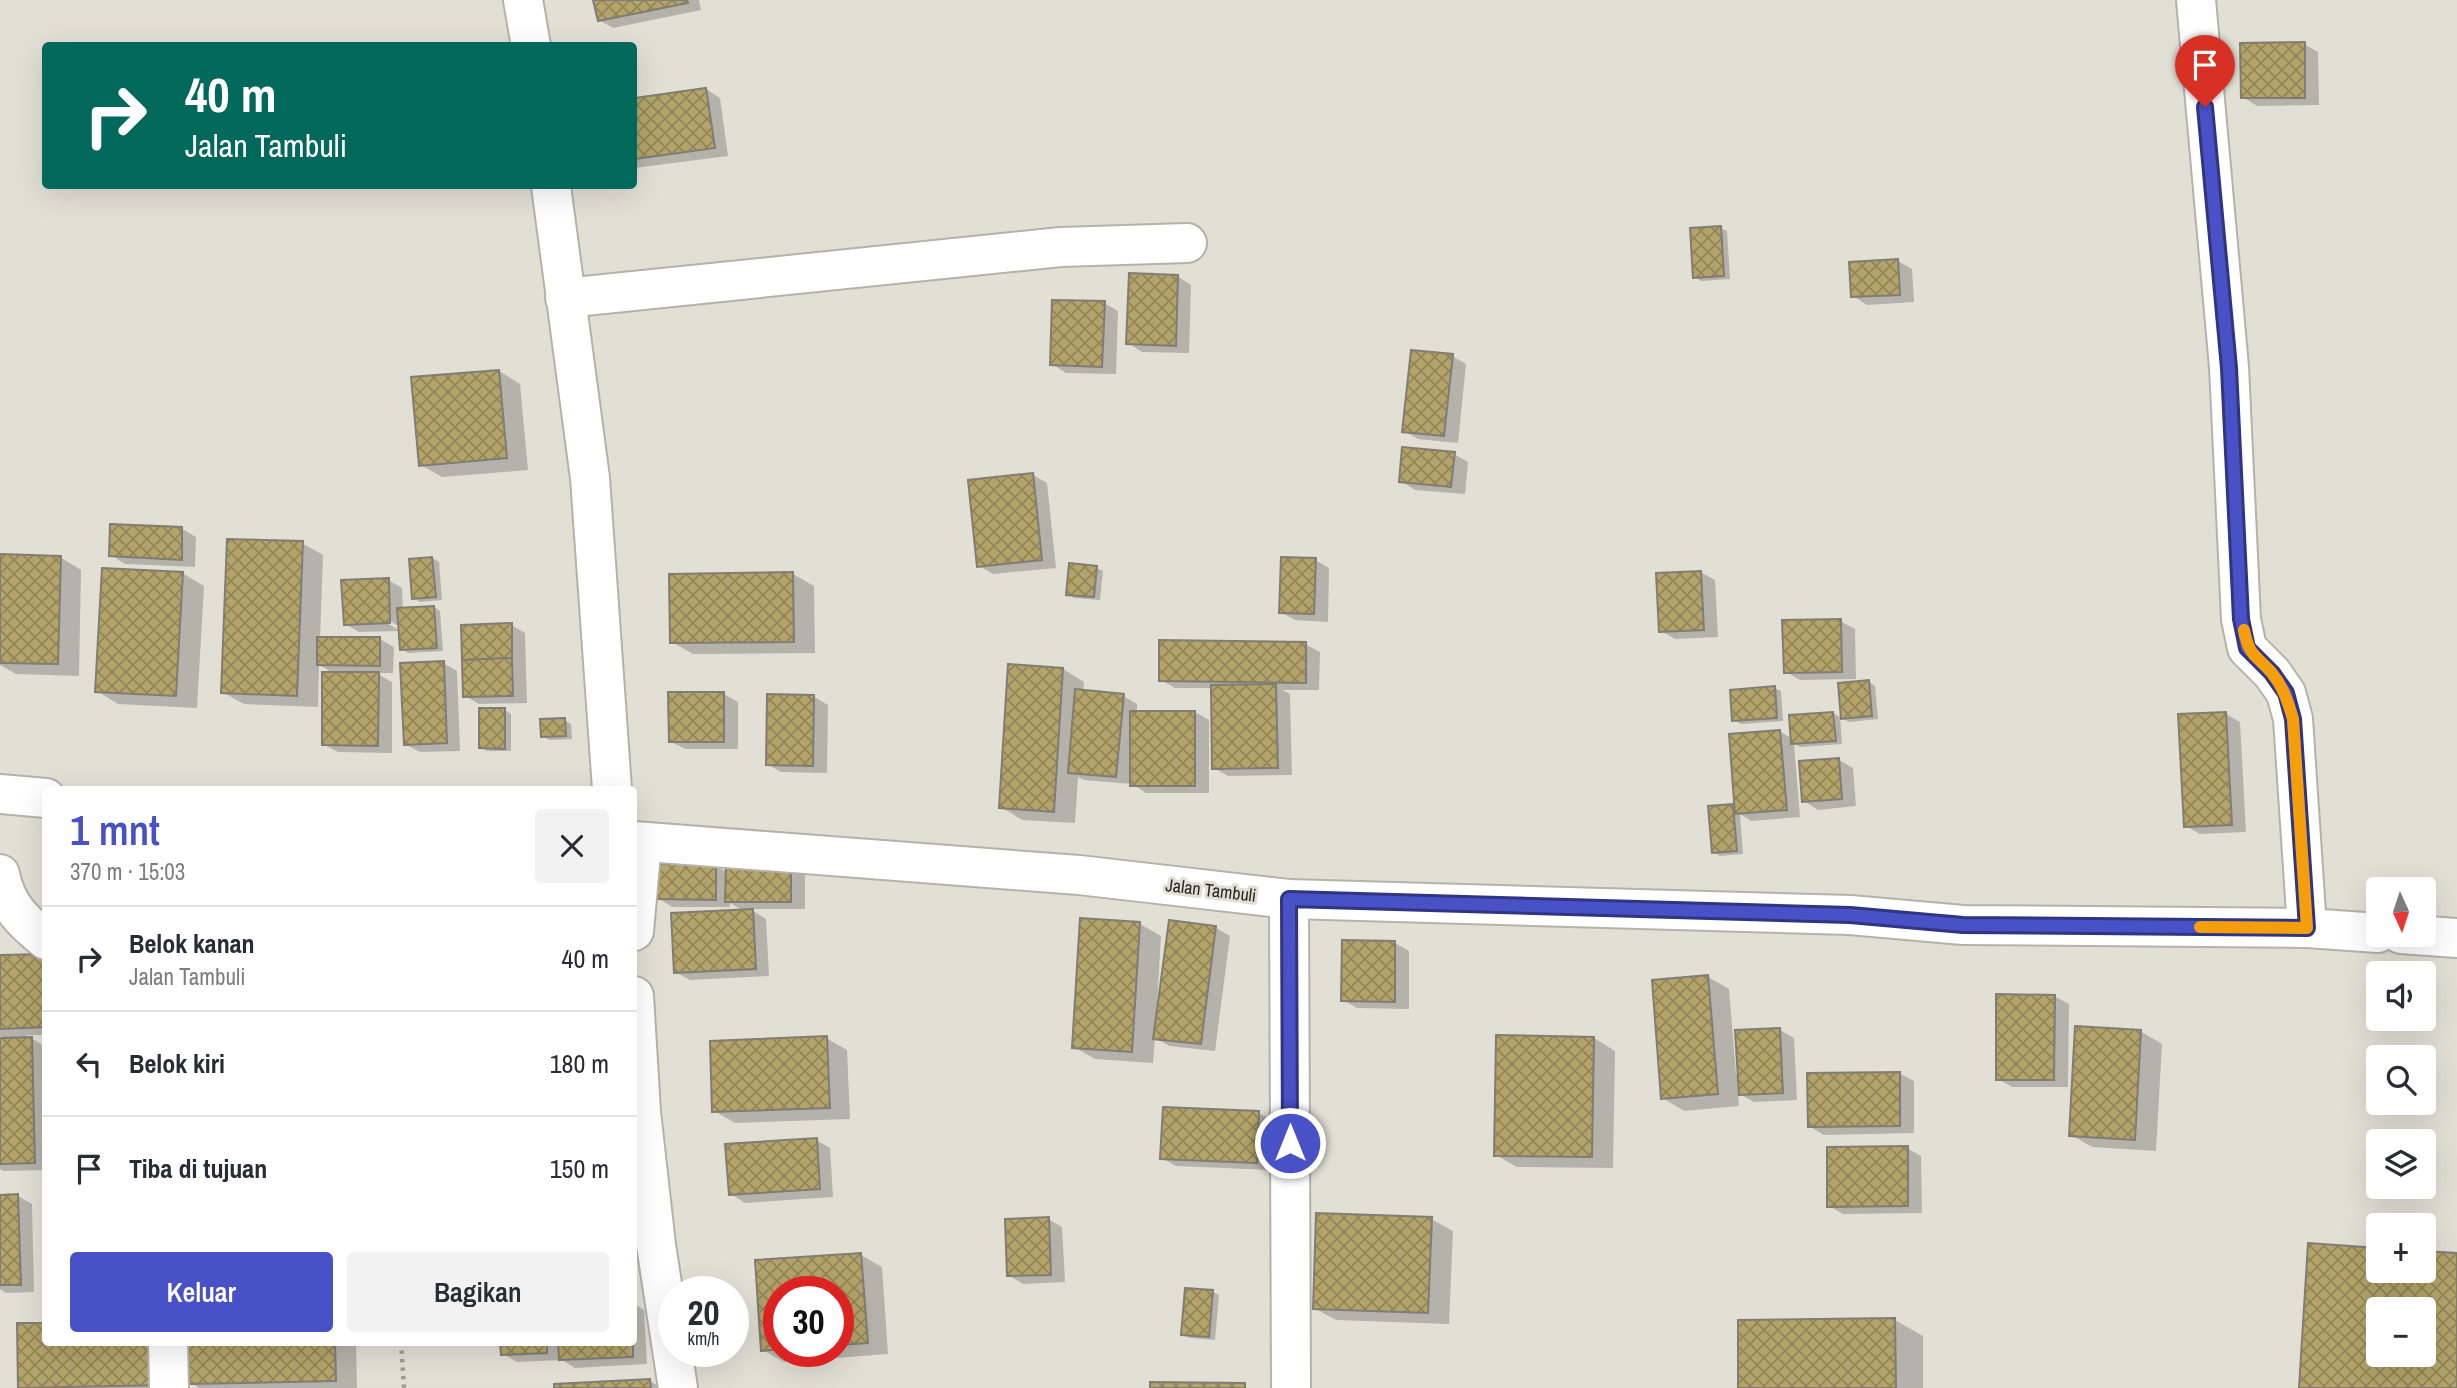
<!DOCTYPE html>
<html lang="id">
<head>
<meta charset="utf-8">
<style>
	:root { --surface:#fff; --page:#f2f2f3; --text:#2b2b33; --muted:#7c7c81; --line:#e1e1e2; --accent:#4851c6 }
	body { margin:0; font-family:"Archivo Narrow",sans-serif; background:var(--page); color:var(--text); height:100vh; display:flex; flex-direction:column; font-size:26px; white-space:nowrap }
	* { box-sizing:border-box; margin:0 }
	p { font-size:23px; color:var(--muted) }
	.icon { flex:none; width:38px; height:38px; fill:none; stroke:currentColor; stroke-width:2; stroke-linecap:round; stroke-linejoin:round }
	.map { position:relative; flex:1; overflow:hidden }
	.sheet { position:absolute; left:42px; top:786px; width:595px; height:560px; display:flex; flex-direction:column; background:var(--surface); border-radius:7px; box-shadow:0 7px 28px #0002 }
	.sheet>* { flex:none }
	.banner { position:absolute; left:42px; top:42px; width:595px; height:147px; border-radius:7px; box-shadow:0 7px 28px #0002; background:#00695c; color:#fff; overflow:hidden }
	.needle { width:46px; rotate:177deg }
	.controls { position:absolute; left:2366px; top:877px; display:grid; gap:14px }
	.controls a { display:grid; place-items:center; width:70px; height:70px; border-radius:7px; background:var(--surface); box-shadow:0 7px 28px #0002; font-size:35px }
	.speed { position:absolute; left:658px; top:1276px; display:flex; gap:14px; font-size:35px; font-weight:700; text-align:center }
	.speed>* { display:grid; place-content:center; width:91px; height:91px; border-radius:50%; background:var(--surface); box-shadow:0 7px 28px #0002; line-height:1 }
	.speed small { font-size:18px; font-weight:400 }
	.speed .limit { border:10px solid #d22; background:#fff; color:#111 }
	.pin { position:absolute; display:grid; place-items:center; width:60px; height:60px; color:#fff; margin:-72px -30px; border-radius:50% 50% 50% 0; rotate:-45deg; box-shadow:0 0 7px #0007 }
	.pin .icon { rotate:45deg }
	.me { position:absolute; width:77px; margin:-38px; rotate:0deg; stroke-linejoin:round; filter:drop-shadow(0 0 5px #0008) }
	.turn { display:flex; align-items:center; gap:24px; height:147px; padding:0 28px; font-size:32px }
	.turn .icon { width:91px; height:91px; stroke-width:2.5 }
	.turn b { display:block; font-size:49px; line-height:60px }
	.round { display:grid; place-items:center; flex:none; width:74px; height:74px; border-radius:7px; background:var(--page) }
	.summary { display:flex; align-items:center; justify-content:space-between; height:119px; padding:0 28px }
	h1 { font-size:42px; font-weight:600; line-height:52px; color:var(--accent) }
	.primary-button { display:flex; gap:14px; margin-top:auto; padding:14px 28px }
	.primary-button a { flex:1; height:80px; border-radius:7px; background:var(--accent); color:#fff; font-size:28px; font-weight:600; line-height:80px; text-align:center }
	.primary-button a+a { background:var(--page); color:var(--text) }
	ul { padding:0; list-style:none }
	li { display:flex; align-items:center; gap:21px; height:105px; padding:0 28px; border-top:2px solid var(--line) }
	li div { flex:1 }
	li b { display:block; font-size:26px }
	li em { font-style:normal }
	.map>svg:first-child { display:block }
</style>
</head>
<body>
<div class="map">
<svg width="2457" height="1388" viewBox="0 0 2457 1388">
	<defs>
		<pattern id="building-cross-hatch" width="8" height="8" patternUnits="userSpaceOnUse" patternTransform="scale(1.75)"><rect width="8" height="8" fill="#b4a46a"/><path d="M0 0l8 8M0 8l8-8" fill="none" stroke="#928657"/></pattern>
	</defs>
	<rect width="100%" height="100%" fill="#e2dfd5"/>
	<g fill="#0003" fill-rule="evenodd">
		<polygon points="595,0 699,0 701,10 613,28 599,20"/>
		<polygon points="2304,44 2318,52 2319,105 2257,106 2243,97"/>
		<polygon points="706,89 720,98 728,156 634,168 634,99"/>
		<polygon points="1720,228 1727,231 1730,279 1701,281 1695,277"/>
		<polygon points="1898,261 1912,269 1914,302 1867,305 1853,296"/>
		<polygon points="1177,276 1191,285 1189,353 1142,352 1128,343"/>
		<polygon points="1104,303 1118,311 1116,374 1066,373 1052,364"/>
		<polygon points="1452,356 1466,364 1458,443 1418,439 1404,431"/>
		<polygon points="499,371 520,384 528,470 442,477 421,465"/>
		<polygon points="1454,454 1468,462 1465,494 1415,490 1401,481"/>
		<polygon points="1033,475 1047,483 1056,568 993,574 979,566"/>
		<polygon points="182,529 196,537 195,567 125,564 111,555"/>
		<polygon points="302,543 323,555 320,638 380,639 394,647 393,673 376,673 392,682 392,753 338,752 323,744 335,674 319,665 318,707 244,704 222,692"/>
		<polygon points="0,556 60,557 81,570 79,676 16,674 0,665"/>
		<polygon points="432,558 439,562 442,600 420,602 414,598"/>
		<polygon points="1315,560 1329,568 1328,622 1295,620 1281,612"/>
		<polygon points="1096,568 1103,571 1100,600 1074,598 1068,594"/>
		<polygon points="1700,572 1715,580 1718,637 1675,639 1661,631"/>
		<polygon points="182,573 204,586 197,708 118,704 97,691"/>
		<polygon points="793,574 814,586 815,653 693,654 672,642"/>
		<polygon points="388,580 402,588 403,610 434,607 440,611 443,651 408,653 402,649 400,627 384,617 382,620 400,631 359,632 345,624"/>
		<polygon points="1840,621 1855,629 1856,679 1800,680 1786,672"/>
		<polygon points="511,625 525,633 527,703 479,704 465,696"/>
		<polygon points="1305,644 1320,652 1319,690 1282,690 1290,694 1292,775 1228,776 1214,768 1212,688 1175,688 1161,680"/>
		<polygon points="443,663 457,671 460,751 420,752 405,744"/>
		<polygon points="1063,669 1084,682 1083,692 1123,696 1137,704 1137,712 1195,712 1209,720 1209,793 1146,793 1132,784 1084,780 1078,777 1075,823 1022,820 1001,807"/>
		<polygon points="1869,682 1875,686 1878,719 1849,722 1842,718"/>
		<polygon points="1774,688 1781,691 1783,721 1741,724 1734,720"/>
		<polygon points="724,694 738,702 738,749 685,749 670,741"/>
		<polygon points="769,696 814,697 828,705 827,773 781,772 767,764"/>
		<polygon points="505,710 511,714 511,751 487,751 481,747"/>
		<polygon points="1833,713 1840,717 1842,744 1800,747 1794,744 1800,817 1751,821 1740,814 1743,854 1720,856 1713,852 1733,806 1737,808 1779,731 1793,739"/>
		<polygon points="2226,714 2240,722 2246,832 2200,834 2186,826"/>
		<polygon points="564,720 571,724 572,739 549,740 542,736"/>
		<polygon points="1839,760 1853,768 1856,806 1818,810 1804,801"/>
		<polygon points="716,866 727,872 791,866 805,874 805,909 750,909 766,919 769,976 690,980 675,972 744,911 730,903 730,907 672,907 658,898"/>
		<polygon points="1140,924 1161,936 1157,1004 1160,1004 1216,928 1230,936 1215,1051 1169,1046 1155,1037 1153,1063 1095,1059 1074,1047"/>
		<polygon points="1395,943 1409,951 1409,1009 1357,1008 1343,1000"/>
		<polygon points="46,956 46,1035 26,1035 46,1047 46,1170 3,1171 0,1169 0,1039 6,1039 0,1036 0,957"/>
		<polygon points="1708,977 1729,989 1736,1074 1739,1074 1780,1030 1794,1038 1797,1100 1754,1102 1738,1093 1739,1106 1684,1111 1663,1098"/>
		<polygon points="2054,996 2069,1004 2068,1087 2012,1087 1998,1079"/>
		<polygon points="2140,1031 2162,1044 2156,1151 2092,1147 2071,1135"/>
		<polygon points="826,1038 847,1050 850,1119 735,1123 714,1111"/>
		<polygon points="1594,1038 1615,1051 1613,1168 1517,1167 1496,1155"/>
		<polygon points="1899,1073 1914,1081 1914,1133 1824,1135 1809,1126"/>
		<polygon points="1259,1113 1273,1121 1271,1170 1176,1166 1162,1158"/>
		<polygon points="816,1140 830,1148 833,1197 745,1203 731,1194"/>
		<polygon points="1907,1148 1921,1156 1922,1213 1843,1214 1829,1206"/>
		<polygon points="0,1196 18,1196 32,1204 34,1292 6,1293 0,1289"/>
		<polygon points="1048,1219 1062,1227 1065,1282 1023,1284 1008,1275"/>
		<polygon points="1431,1219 1453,1231 1449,1324 1336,1320 1314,1308"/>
		<polygon points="634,1221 636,1257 634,1257"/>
		<path d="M2310,1245L2378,1250V1270H2424V1252L2457,1255V1388H2300ZM2378,1309H2424V1354H2378Z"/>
		<path d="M861,1255L882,1267L888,1354L784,1362L763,1350L757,1262ZM779,1292H838V1351H779Z"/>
		<polygon points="1187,1289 1213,1292 1219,1295 1215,1340 1190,1338 1183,1334"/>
		<polygon points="634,1304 644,1310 647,1364 575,1368 562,1360 517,1362 503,1354 502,1342 634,1342"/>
		<polygon points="1895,1320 1923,1336 1923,1388 1740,1388"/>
		<polygon points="46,1342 187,1388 21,1388"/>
		<polygon points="190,1342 356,1342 357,1388 199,1388 191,1383"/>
		<polygon points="650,1381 662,1388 556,1388"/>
	</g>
	<g fill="url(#building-cross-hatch)" stroke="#7f7d74" stroke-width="2" fill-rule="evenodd">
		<polygon points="593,0 687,0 688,3 598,21"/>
		<polygon points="2305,42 2305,98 2241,98 2240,43"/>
		<polygon points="706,88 715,148 634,159 634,98"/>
		<polygon points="1721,226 1724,276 1693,278 1690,228"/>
		<polygon points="1898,259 1900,295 1851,297 1849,262"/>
		<polygon points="1129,273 1178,275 1176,346 1126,344"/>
		<polygon points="1052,300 1105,301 1102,367 1050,365"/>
		<polygon points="1411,350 1453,354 1444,436 1402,432"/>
		<polygon points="499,370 507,458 419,466 411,377"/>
		<polygon points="1402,447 1455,452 1451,487 1399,482"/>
		<polygon points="1033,473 1042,560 977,567 968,480"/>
		<polygon points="110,524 182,527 182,560 109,556"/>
		<polygon points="227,539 303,541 297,696 221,693"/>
		<polygon points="0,554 61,556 58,664 0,663"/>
		<polygon points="432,557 436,597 412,599 409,559"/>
		<polygon points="1281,557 1316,558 1314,614 1279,613"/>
		<polygon points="1069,563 1097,566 1094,597 1066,595"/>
		<polygon points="102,568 183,572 176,696 95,692"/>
		<polygon points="1701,571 1704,630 1659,632 1656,573"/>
		<polygon points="793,572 794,642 670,643 669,574"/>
		<polygon points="389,578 390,623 344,625 341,580"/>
		<polygon points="434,606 437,648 400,650 397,608"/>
		<polygon points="1841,619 1842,672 1784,673 1782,620"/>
		<polygon points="512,623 512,658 462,660 461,625"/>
		<polygon points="317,637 380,637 380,666 317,665"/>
		<polygon points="1159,640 1306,642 1306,683 1159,681"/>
		<polygon points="512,658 513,696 463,697 462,660"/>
		<polygon points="444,661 447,743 404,745 400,663"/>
		<polygon points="1008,664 1063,668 1054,812 999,808"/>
		<polygon points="322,672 379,672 378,746 322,745"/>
		<polygon points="1869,680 1872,716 1841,719 1838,683"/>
		<polygon points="1276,684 1278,768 1212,769 1211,685"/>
		<polygon points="1775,686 1777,718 1732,721 1730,690"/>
		<polygon points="1075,689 1124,694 1116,777 1068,773"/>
		<polygon points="668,692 724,692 724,742 669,742"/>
		<polygon points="767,694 814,695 813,766 766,765"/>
		<polygon points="479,708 505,708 505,749 479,748"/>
		<rect x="1130" y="711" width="65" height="75"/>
		<polygon points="1833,712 1836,741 1791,744 1789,715"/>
		<polygon points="2226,712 2232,825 2184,827 2178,714"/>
		<polygon points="565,718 566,736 541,737 540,719"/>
		<polygon points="1780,730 1787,810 1735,814 1729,734"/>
		<polygon points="1839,758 1842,799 1802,802 1799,761"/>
		<polygon points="1733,804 1737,851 1712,853 1708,806"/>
		<polygon points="656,864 716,864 716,900 656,899"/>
		<polygon points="791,864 791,902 725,902 726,865"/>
		<polygon points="753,909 756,969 674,973 671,913"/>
		<polygon points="1080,918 1140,922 1132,1052 1072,1048"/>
		<polygon points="1169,920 1216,926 1201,1044 1153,1039"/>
		<polygon points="1342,940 1395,941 1395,1002 1341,1001"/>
		<polygon points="46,954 46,1027 0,1029 0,955"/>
		<polygon points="1708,975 1718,1094 1661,1099 1652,980"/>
		<polygon points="1996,994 2055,995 2054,1080 1996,1080"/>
		<polygon points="2075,1026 2141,1030 2135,1140 2069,1136"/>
		<polygon points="1780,1028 1783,1093 1739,1095 1735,1030"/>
		<polygon points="1496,1035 1594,1037 1592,1157 1494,1156"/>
		<polygon points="827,1036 830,1108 712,1112 710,1041"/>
		<polygon points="32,1037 35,1163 0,1164 0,1038"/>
		<polygon points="1900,1072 1900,1126 1808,1127 1807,1073"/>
		<polygon points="1163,1107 1259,1111 1257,1163 1160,1159"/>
		<polygon points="817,1138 820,1189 729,1195 725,1144"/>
		<polygon points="1908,1146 1908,1206 1827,1207 1827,1147"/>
		<polygon points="18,1194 21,1285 0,1285 0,1195"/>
		<polygon points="1316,1213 1432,1217 1428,1313 1313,1309"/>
		<polygon points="1049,1217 1051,1275 1007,1276 1005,1219"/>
		<path d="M2308,1243L2378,1248V1270H2424V1251L2457,1253V1388H2299ZM2378,1309H2424V1354H2378Z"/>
		<polygon points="861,1253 868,1343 838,1345 838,1292 779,1292 779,1349 761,1351 755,1260"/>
		<polygon points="1185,1288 1213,1290 1209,1337 1181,1335"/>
		<polygon points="1895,1318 1896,1388 1738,1388 1738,1320"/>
		<polygon points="17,1323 46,1323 46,1342 165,1342 166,1385 18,1388"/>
		<polygon points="188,1342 335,1342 336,1381 189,1384"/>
		<polygon points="500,1342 547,1342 547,1353 501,1355"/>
		<polygon points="558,1342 633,1342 633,1357 559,1360"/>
		<polygon points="650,1379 651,1388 554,1388 554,1384"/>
		<polygon points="1150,1382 1245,1383 1245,1388 1150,1388"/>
	</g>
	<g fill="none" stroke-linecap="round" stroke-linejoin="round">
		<defs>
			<g id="minor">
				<polyline points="523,0 531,46"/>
				<polyline points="2196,0 2229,367 2241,619 2247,648 2272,673 2286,693 2293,719 2307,928"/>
				<polyline points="551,186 590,478 612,789"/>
				<polyline points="565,298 1061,247 1187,243"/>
				<polyline points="0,794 46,798"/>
				<polyline points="634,841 1079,875 1289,899 1850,915 1963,925 2307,928 2378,933"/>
				<path d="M0,874C6,905 22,921 46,940"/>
				<polyline points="1289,899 1291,1388"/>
				<polyline points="634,931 642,842"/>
				<polyline points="2401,934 2457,938"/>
				<polyline points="634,996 641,1112 656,1245 678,1388"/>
				<polyline points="168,1342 169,1388"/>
			</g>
		</defs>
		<use href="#minor" stroke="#b5b2a9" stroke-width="42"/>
		<polyline stroke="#9f9d95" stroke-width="4.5" stroke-dasharray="3.5 5" stroke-linecap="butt" points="401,1342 404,1388"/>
		<use href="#minor" stroke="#fff" stroke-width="38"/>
	</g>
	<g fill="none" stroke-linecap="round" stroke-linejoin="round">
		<defs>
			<polyline id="route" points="1290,1143 1289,899 1850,915 1963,925 2307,928 2293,719 2286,693 2272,673 2247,648 2241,619 2229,368 2205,107"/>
		</defs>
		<use href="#route" stroke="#2f3581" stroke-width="18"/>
		<use href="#route" stroke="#4851c6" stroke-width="12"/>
		<path stroke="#f59e0b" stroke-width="12" d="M2200,927L2307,928L2293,719C2288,702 2283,686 2271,672C2255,654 2249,656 2244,630"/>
	</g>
	<g text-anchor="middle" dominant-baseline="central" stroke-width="6" stroke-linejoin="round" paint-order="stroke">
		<g font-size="18" fill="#292824" stroke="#e2dfd5">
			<text transform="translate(1211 890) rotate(7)">Jalan Tambuli</text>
		</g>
	</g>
</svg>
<div class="controls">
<a><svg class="needle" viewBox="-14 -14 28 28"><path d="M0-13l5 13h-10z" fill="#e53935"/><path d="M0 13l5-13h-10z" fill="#7c7c81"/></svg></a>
<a><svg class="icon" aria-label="sound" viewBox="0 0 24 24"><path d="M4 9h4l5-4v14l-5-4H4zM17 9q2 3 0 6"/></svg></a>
<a><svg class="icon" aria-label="search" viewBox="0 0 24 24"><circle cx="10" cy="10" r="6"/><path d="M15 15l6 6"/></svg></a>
<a><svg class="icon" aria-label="layers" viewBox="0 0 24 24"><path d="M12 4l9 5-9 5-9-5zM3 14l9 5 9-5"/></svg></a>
<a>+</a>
<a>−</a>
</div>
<div class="speed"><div>20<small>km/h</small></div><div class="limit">30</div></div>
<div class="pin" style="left:2205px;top:107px;background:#d93025"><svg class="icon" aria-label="arrive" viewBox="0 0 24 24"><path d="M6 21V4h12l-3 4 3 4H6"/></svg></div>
<svg class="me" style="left:1290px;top:1143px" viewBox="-20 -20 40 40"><circle r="17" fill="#4851c6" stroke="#fff" stroke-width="3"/><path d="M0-11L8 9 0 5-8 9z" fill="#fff"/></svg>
<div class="banner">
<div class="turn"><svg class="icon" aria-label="right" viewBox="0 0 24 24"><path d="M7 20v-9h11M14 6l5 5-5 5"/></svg><div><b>40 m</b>Jalan Tambuli</div></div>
</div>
<section class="sheet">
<div class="summary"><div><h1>1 mnt</h1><p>370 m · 15:03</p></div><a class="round"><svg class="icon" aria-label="close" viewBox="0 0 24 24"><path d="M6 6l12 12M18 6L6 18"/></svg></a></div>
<ul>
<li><svg class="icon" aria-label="right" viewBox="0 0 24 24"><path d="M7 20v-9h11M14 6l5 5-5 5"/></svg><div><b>Belok kanan</b><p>Jalan Tambuli</p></div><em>40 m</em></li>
<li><svg class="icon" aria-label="left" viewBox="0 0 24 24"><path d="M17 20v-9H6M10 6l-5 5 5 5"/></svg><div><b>Belok kiri</b></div><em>180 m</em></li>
<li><svg class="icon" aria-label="arrive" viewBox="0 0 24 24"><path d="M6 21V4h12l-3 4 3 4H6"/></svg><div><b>Tiba di tujuan</b></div><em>150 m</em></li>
</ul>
<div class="primary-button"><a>Keluar</a><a>Bagikan</a></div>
</section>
</div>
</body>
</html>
